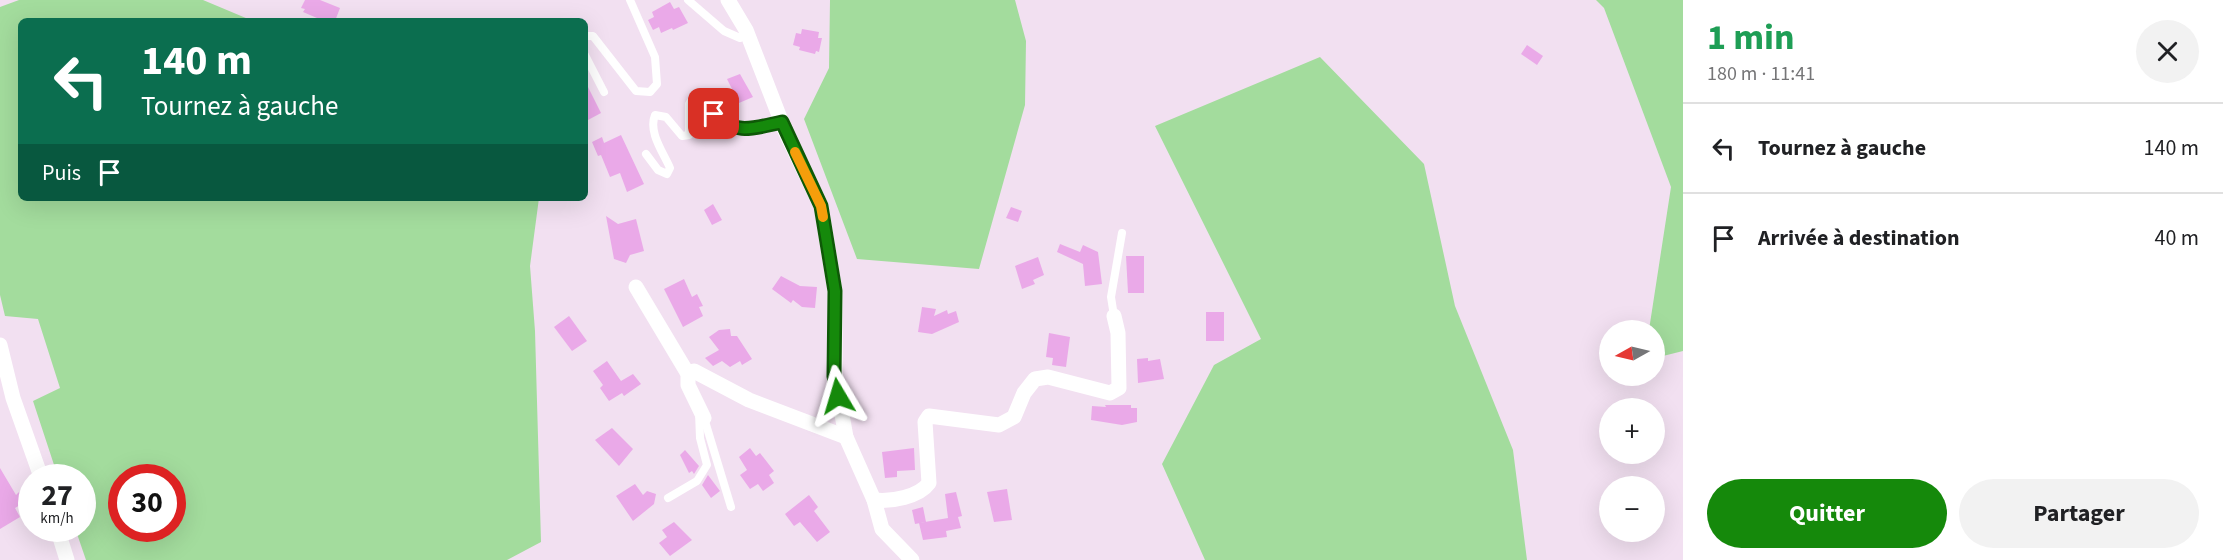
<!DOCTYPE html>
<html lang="fr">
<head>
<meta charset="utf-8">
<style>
	:root { --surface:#fff; --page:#f2f2f2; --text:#202124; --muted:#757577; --line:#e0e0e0; --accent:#15890b }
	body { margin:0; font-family:"Source Sans 3",sans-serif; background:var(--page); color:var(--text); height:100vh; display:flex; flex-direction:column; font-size:22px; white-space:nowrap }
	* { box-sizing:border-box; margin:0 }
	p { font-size:20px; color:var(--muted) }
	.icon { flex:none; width:33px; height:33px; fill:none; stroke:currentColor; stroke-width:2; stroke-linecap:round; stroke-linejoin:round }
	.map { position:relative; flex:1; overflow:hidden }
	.drawer { display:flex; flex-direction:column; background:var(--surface); width:540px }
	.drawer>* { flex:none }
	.guide { position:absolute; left:18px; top:18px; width:570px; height:183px; border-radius:9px; box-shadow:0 6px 24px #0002; background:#0b6e4f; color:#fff; overflow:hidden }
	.needle { width:39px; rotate:262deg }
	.buttons { position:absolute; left:1599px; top:320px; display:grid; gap:12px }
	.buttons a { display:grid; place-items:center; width:66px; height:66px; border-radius:50%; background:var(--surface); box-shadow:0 6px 24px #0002; font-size:30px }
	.speed { position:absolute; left:18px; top:464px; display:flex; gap:12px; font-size:30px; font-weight:700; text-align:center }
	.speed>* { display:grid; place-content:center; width:78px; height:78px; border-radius:50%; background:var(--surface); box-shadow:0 6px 24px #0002; line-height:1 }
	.speed small { font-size:15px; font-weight:400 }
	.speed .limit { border:9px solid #d22; background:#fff; color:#111 }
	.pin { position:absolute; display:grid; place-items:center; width:51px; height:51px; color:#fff; margin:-26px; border-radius:12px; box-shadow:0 3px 9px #0006 }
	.me { position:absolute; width:66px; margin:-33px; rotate:353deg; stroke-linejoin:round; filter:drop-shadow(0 0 4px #0008) }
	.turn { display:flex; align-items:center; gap:21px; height:126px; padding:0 24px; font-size:27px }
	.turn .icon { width:78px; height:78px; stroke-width:2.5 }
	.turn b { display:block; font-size:42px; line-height:51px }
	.then { display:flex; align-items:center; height:57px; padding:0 24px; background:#0003; gap:12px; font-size:22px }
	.round { display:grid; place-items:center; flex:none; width:63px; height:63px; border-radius:32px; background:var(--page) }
	.headline { display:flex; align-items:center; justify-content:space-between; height:102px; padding:0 24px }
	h1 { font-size:36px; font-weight:700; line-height:45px; color:#1e9e55 }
	.cta { display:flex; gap:12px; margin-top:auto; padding:12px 24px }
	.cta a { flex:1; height:69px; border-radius:36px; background:var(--accent); color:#fff; font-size:24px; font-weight:700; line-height:69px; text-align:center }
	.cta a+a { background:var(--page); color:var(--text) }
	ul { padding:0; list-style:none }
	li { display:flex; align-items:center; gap:18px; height:90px; padding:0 24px; border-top:2px solid var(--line) }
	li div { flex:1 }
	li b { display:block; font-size:22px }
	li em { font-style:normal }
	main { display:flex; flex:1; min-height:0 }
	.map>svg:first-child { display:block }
</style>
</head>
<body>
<main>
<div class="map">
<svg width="1683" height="560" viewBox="0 0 1683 560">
	<rect width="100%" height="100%" fill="#f2e0f1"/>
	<g fill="#a3dc9d" fill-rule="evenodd">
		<path d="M19,0H203L253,21H21V198H539L530,266L535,331L541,542L507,560H86L75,528H82V477H58L33,401L60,388L38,319L5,316L0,295V7ZM122,477H172V528H122Z"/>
		<polygon points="830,0 1015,0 1026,41 1025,105 979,269 857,259 804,119 829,68"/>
		<polygon points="1596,0 1683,0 1683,351 1655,358 1654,330 1649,330 1671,187 1604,8"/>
		<polygon points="1320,57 1424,164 1455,306 1513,450 1527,560 1205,560 1162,464 1214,365 1261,339 1155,126"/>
	</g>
	<g fill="#eaa9e8">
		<polygon points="305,0 320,0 340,8 335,21 324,21 303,12 305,9 301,8"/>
		<polygon points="670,2 674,9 679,7 688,23 673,30 672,28 661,33 659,27 653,30 648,20 654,17 652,12"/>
		<polygon points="802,29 819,32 818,38 822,38 819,52 816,51 815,54 799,50 800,47 793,45 796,33 801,34"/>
		<polygon points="1527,45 1543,56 1537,65 1521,54"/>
		<polygon points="740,74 753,97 739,103 727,79"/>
		<polygon points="585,81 601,113 588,120 585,114"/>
		<polygon points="621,135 644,184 627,192 620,173 610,177 601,155 598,156 592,142 602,137 604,143"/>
		<polygon points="713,204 722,220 712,225 704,210"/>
		<polygon points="1011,207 1022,211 1018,222 1006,218"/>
		<polygon points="606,216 618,224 636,219 644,251 630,255 626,263 614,259"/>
		<polygon points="1060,244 1080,252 1083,245 1098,252 1102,284 1085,286 1083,264 1057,252"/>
		<polygon points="1126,256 1144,256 1144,293 1128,293"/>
		<polygon points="1038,257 1044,275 1033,280 1035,284 1022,289 1015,266"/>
		<polygon points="781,276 800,286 817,287 815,308 802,307 793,300 791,303 772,289"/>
		<polygon points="684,279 692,297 697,294 703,306 699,307 703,316 683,327 664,289"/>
		<polygon points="922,307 936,309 934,316 947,310 948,314 956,311 959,322 932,334 918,332"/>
		<rect x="1206" y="312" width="18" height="29"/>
		<polygon points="569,316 587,341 572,351 554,327"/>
		<polygon points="730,329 731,336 737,336 752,359 742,365 740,361 730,367 722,361 713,366 705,358 719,350 709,337 719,330"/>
		<polygon points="1049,333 1070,337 1066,367 1052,365 1053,358 1046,357"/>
		<polygon points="1148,358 1148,361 1160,359 1164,379 1138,383 1137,359"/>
		<polygon points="607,361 621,381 633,374 641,384 624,396 622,393 609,401 600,388 603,385 593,371"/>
		<polygon points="1105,405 1131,405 1131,408 1137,408 1137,422 1122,425 1091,420 1092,406 1106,407"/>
		<polygon points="612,428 633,449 619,466 595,440"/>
		<polygon points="750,448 756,456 760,453 774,471 769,475 774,483 763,491 758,484 750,489 740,475 747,470 739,457"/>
		<polygon points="914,448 915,470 897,471 897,477 885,478 882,452"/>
		<polygon points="685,450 699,466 694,474 692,471 689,473 680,455"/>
		<polygon points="0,468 16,495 19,492 25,502 15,508 20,517 0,529"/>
		<polygon points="708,475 720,491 711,498 702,485"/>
		<polygon points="635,484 643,495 647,491 656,494 654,504 633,521 616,496"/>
		<polygon points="1007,489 1012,520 994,522 987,492"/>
		<polygon points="956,492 962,516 958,517 961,528 946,531 947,537 923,540 919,523 948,518 945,494"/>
		<polygon points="809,495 818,507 814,511 830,532 817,542 800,522 794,526 785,514"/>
		<polygon points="923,507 926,522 915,524 912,510"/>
		<polygon points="674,522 692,540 670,556 659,543 667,537 662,530"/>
	</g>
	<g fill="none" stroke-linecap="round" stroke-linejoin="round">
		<g stroke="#fff" stroke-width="8">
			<polyline points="688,0 724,31 740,38 746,30"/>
			<polyline points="585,36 593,36 636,91 650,92 657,84 655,57 630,0"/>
			<polyline points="585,55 604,92"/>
			<path d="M646,154L658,170L667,174L670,168C663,152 648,132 655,115L666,117L682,136L689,135V104L692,99C704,103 712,113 722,122C737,136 764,126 782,122"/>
			<polyline points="1114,316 1111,297 1122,233"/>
			<polyline points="704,418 731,507"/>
			<polyline points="668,498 697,481 707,465 700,438 699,412"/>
		</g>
		<g stroke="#fff" stroke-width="15">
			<polyline points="728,0 746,30 785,131 821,206 835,291 835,376 846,437 874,500 882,529 912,560"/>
			<polyline points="636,287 688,374 688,385 704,418"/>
			<polyline points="0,345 13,398 41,477"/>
			<polyline points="688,374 694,371 749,400 846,437"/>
			<path d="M874,500C891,502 919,497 929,483L925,422L929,416L999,425L1014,417L1024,393L1035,379L1048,377L1110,393L1119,388L1118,333L1114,316"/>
			<polyline points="57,528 67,560"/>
		</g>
	</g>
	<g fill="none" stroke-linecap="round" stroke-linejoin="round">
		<defs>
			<path id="route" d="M714,114C736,136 754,128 782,122L821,206L835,291L834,376L838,396"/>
		</defs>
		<use href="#route" stroke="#0e5907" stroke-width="15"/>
		<use href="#route" stroke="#15890b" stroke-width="10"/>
		<polyline stroke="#f59e0b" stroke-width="10" points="795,152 821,206 823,217"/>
	</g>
</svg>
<div class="buttons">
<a><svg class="needle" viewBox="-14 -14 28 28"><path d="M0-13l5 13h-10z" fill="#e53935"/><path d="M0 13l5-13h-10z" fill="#757577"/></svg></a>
<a>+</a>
<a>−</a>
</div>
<div class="speed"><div>27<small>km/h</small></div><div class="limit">30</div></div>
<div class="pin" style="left:714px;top:114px;background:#d93025"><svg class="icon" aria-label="arrive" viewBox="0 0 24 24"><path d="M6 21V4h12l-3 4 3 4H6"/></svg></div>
<svg class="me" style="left:838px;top:396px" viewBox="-20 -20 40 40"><path d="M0-17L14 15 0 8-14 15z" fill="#15890b" stroke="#fff" stroke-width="4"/></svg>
<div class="guide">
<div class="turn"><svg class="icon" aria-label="left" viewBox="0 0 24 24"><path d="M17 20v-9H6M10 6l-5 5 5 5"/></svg><div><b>140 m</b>Tournez à gauche</div></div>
<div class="then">Puis<svg class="icon" aria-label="arrive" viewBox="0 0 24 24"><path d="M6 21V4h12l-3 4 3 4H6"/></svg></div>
</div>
</div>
<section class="drawer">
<div class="headline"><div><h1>1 min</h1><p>180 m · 11:41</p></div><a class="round"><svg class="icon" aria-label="close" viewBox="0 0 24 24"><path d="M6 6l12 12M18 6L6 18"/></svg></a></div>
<ul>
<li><svg class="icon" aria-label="left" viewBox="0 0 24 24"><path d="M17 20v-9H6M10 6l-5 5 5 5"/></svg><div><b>Tournez à gauche</b></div><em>140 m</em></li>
<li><svg class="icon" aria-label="arrive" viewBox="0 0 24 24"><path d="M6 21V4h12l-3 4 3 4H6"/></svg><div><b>Arrivée à destination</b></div><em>40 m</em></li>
</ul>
<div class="cta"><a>Quitter</a><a>Partager</a></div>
</section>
</main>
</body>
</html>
